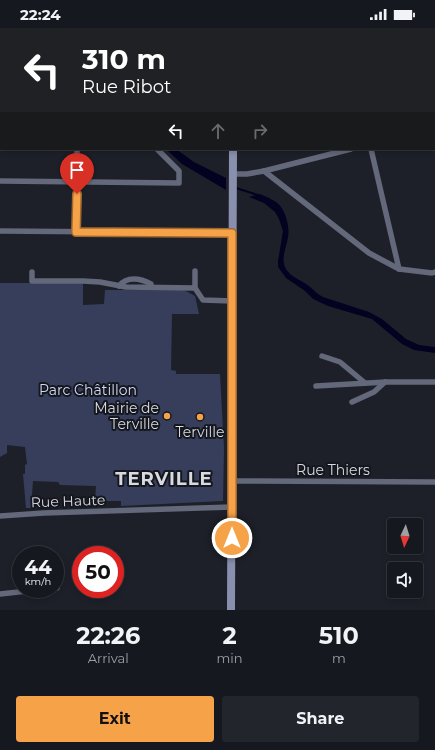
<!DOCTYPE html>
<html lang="en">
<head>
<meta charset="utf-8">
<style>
	:root { --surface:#16181f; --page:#23252c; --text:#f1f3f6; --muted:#9ea0a4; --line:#35373d; --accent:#f6a248 }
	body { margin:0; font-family:Montserrat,sans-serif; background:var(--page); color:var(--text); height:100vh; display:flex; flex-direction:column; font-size:15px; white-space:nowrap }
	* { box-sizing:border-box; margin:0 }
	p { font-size:13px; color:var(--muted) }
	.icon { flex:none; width:22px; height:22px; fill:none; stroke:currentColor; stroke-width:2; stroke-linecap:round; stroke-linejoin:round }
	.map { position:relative; height:582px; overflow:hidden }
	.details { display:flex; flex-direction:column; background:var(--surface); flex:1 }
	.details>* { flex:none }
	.top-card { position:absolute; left:0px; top:0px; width:435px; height:122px; box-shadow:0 2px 6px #0003,0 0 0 1px var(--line); background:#202124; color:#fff; overflow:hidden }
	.needle { width:26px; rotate:184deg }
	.tools { position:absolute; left:387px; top:490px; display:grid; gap:8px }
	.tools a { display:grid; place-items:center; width:36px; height:36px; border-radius:4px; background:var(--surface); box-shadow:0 2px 6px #0003,0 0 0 1px var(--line); font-size:20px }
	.speed { position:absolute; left:12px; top:518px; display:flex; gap:8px; font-size:20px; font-weight:700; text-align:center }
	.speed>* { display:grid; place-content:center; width:52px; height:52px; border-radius:50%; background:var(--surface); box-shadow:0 2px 6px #0003,0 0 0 1px var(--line); line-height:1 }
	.speed small { font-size:10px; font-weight:400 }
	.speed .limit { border:6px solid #d22; background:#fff; color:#111 }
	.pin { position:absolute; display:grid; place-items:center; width:34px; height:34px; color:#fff; margin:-41px -17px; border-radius:50% 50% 50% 0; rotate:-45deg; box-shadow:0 0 4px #0007 }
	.pin .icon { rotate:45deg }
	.me { position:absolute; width:44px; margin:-22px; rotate:0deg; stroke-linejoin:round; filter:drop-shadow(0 0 3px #0008) }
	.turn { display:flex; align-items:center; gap:14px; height:84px; padding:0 16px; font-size:18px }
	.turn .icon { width:52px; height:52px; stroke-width:2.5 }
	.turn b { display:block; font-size:28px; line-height:34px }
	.lanes { display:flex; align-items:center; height:38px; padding:0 16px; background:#0003; justify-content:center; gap:20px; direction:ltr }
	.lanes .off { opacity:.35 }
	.eta { display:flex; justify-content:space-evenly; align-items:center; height:68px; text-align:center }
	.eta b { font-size:24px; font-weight:700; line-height:28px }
	.button { display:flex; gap:8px; margin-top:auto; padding:8px 16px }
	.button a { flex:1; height:46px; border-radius:4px; background:var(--accent); color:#111; font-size:16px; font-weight:700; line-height:46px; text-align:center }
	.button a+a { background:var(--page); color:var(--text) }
	.status { display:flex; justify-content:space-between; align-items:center; height:28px; padding:0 20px; background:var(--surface); direction:ltr }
	.status svg { height:11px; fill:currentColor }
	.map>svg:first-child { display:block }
</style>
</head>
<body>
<div class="status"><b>22:24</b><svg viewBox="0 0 49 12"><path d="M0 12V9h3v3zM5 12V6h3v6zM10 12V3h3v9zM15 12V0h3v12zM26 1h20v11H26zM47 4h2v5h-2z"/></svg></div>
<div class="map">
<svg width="435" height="582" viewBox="0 0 435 582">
	<rect width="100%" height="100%" fill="#1e2029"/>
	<g fill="#373e5b">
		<polygon points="0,0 159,0 1,1 0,81"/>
		<polygon points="0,255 83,255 83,277 104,276 105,262 184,262 195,268 199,286 172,286 171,342 176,343 176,346 220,346 224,420 223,473 121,478 121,473 95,473 96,458 60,457 58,454 33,453 31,480 26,480 23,446 25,446 25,437 27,436 25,419 7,417 7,425 0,429"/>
	</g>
	<g fill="#030220">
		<polygon points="166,121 176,121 194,134 226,150 226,162 182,136"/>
		<path d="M260,166C267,169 277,173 281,179C286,186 290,200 288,209C287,217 282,227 284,236C287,248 300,251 309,258C314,262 317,266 323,269L369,284L382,291L406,311L419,317L435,319V325L414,322L402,316L372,291L328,278L313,271L305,263L286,250L278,239V233L283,203L279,191L275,184L264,175L249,169Z"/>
	</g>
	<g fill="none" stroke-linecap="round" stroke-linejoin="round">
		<polyline stroke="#030220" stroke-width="2" points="236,160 258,167"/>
		<g stroke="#63687a" stroke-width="5.5">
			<polyline points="314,1 319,0"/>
			<polyline points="434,101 435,100"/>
			<polyline points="0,109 1,108"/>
			<polyline points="371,121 399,241"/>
			<polyline points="264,143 369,225 399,241 432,245 435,244"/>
			<polyline points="233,146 247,146 264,143 351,121"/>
			<polyline points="0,153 179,155 179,143 157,121"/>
			<polyline points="0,203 232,205"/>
			<polyline points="76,204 77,121"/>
			<polyline points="32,244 32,253 83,253 100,254 126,259 195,260 195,243"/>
			<path d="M119,258C127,248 140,250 151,256V259"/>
			<polyline points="195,260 203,272 232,273"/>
			<polyline points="322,328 340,334 365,355"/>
			<polyline points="316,358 386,354 435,354"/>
			<polyline points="352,374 374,364 385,354"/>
			<polyline points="232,453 435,454"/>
			<polyline points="0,488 44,485 232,479"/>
			<polyline points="55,560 57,560"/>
			<polyline points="0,566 46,561"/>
		</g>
		<g stroke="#8990ad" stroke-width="8">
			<polyline points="234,1 234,0"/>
			<polyline points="231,582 233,121"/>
		</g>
	</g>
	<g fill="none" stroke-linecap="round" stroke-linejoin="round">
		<defs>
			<polyline id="route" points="77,166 76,204 232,205 232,510"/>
		</defs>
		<use href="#route" stroke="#a0692f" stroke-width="10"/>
		<use href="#route" stroke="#f6a248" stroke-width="7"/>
	</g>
	<g fill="#f6a248" stroke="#15171f" stroke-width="1.5">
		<circle cx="167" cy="388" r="4"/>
		<circle cx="200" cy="389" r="4"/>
	</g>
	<g text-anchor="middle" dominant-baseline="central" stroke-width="4" stroke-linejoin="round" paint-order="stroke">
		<g font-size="14" fill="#d2d9f4" stroke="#15171f">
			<text x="88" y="362">Parc Châtillon</text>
		</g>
		<g font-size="14" fill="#d9dae0" stroke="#15171f" text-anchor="end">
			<text x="159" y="380">Mairie de<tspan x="159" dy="16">Terville</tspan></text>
			<text x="200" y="404" text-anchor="middle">Terville</text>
		</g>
		<g font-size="14" fill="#d9dae0" stroke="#15171f">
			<text x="333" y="442">Rue Thiers</text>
			<text transform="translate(68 473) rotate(-2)">Rue Haute</text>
		</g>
		<g font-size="18" font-weight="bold" letter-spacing="1" fill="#d9dae0" stroke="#15171f">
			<text x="164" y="451">TERVILLE</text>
		</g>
	</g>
</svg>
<div class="tools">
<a><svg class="needle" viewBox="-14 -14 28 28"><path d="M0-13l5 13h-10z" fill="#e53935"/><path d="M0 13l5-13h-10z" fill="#9ea0a4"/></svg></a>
<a><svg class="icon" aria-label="sound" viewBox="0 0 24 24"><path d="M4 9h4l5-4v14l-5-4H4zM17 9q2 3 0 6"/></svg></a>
</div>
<div class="speed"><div>44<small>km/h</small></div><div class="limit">50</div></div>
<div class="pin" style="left:77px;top:166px;background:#d93025"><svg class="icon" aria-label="arrive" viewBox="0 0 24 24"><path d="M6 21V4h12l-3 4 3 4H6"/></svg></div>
<svg class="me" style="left:232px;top:510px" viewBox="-20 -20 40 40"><circle r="17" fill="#f6a248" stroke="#fff" stroke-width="3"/><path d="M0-11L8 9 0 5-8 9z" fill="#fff"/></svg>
<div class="top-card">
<div class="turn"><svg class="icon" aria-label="left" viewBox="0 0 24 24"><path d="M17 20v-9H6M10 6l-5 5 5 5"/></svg><div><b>310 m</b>Rue Ribot</div></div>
<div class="lanes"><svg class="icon" aria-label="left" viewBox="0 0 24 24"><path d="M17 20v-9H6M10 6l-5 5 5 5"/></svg><svg class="icon off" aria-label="ahead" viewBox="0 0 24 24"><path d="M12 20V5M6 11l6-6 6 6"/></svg><svg class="icon off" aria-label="right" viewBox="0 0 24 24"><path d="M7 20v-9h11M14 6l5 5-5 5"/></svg></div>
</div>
</div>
<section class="details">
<div class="eta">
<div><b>22:26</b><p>Arrival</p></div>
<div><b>2</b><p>min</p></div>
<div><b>510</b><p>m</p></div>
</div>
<div class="button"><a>Exit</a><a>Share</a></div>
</section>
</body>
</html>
